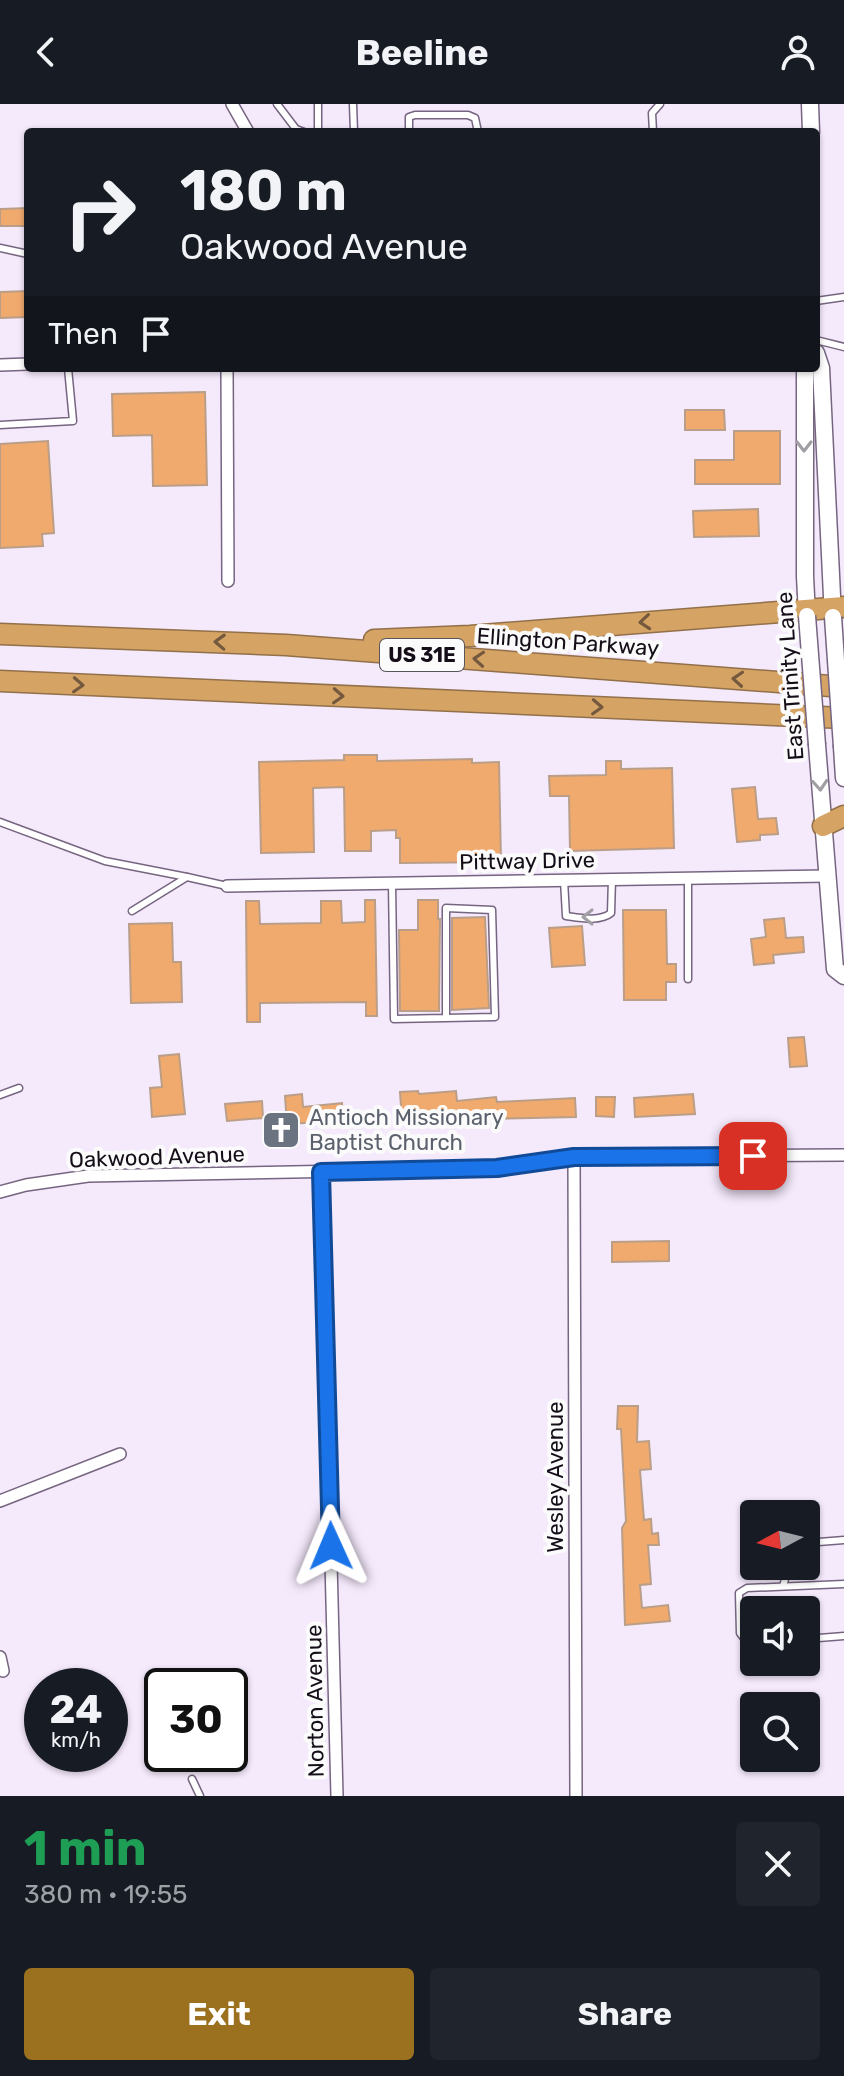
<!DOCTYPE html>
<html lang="en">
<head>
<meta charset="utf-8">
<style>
	:root { --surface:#171b24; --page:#20242c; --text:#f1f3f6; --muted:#9ea1a6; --accent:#9b701e }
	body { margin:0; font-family:Rubik,sans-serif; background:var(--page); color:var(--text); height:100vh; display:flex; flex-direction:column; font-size:30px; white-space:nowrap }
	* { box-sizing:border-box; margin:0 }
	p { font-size:26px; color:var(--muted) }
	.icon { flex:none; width:44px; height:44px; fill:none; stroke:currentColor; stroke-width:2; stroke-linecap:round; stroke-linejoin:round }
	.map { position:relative; height:1692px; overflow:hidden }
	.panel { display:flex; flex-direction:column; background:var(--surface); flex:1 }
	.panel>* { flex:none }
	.hud { position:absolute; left:24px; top:24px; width:796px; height:244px; border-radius:8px; box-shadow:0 2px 6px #0004; background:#171b24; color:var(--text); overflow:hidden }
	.needle { width:52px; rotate:263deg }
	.controls { position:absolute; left:740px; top:1396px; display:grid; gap:16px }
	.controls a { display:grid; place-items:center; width:80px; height:80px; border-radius:8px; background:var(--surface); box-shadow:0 2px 6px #0004; font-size:40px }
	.speed { position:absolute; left:24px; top:1564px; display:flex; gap:16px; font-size:40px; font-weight:700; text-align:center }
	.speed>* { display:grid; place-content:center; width:104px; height:104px; border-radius:50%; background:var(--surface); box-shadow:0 2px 6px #0004; line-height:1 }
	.speed small { font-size:20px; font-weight:400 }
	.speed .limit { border:4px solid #111; border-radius:12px; background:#fff; color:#111 }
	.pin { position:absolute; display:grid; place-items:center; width:68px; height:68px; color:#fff; margin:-34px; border-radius:16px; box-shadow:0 4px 12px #0006 }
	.me { position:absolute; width:88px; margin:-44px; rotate:359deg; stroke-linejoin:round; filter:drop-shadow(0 0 6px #0008) }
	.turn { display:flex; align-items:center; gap:28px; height:168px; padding:0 24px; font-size:36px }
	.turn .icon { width:104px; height:104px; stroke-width:2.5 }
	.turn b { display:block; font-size:56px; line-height:68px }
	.then { display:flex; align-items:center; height:76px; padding:0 24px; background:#0003; gap:16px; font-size:30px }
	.round { display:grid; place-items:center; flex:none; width:84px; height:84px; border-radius:8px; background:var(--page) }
	.headline { display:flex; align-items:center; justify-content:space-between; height:136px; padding:0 24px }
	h1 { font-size:48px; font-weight:700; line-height:60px; color:#1e9e55 }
	.primary-button { display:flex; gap:16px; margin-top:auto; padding:16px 24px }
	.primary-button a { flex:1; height:92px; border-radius:8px; background:var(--accent); color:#fff; font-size:32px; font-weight:700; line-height:92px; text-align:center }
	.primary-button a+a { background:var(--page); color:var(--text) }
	header { display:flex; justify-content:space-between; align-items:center; height:104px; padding:0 24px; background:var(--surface); font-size:36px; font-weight:700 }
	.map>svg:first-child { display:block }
</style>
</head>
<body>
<header><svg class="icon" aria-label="back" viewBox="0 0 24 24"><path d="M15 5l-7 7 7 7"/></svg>Beeline<svg class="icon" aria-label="person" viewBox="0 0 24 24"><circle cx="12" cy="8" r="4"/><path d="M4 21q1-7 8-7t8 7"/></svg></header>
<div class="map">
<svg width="844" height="1692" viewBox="0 0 844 1692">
	<rect width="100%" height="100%" fill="#f5e9fc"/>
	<g fill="#f1aa6e" stroke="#ba9e87" stroke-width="2">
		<polygon points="28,104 28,122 0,122 0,105"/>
		<polygon points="28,187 28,213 0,214 0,188"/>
		<polygon points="205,288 207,381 153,382 152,331 113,332 112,290"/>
		<polygon points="685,306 724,306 725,326 685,326"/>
		<polygon points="734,327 780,327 780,380 695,380 695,356 734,356"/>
		<polygon points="48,337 54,429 42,430 43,442 0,444 0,340"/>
		<polygon points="758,405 759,432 694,433 693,407"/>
		<polygon points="344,651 377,651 377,657 472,655 472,659 499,658 501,758 400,759 400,734 396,734 396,726 371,727 371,747 345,747 344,683 313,684 314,748 261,749 259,658 344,656"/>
		<polygon points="606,657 621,657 621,665 672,664 674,744 570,747 569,692 550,692 549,672 606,671"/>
		<polygon points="755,683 758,715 776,714 778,730 760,731 760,736 737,738 732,685"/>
		<polygon points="365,796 375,796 377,912 366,912 366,898 260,899 260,918 247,918 246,797 259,797 260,820 321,819 321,797 341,797 342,819 365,818"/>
		<polygon points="418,796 438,796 438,815 440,815 439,907 400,907 399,826 418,826"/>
		<polygon points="623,806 666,806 667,860 676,860 676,878 666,878 666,896 624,896"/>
		<polygon points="485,813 489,904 452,906 452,814"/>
		<polygon points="784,814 786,834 803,833 804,848 773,851 774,859 754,861 751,835 766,833 764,816"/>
		<polygon points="172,819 173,858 181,858 182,898 131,899 129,820"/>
		<polygon points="582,822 585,861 552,863 549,824"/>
		<polygon points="804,933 807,962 790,963 788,934"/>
		<polygon points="179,950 185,1010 152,1013 150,984 162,983 159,952"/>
		<polygon points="418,987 419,990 456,987 457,997 496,993 497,998 575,994 576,1013 480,1015 480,1013 441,1016 441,1013 402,1017 400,988"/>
		<polygon points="302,990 303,1003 342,999 343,1017 287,1020 285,992"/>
		<polygon points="693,990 695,1010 635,1013 634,994"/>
		<polygon points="596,993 615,993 614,1013 596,1012"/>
		<polygon points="262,997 263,1014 227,1017 225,1000"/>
		<polygon points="669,1137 669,1157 612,1158 612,1138"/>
		<polygon points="618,1302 638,1302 637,1338 649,1337 651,1365 640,1366 644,1416 651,1415 652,1430 658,1429 659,1441 648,1441 651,1480 640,1481 642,1504 668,1501 670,1517 625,1521 622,1424 626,1417 621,1325 617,1325"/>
	</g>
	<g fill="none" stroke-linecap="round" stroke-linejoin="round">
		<defs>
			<g id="service">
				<polyline points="277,0 296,25 304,28"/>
				<polyline points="318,0 318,28"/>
				<polyline points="353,0 354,28"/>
				<polyline points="409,28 409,13 415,11 468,11 475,14 478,28"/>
				<polyline points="653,28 652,9 660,0"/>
				<polyline points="0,144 28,150"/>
				<polyline points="816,197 844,193"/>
				<polyline points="816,236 844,243"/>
				<polyline points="0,321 73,317 68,264"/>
				<polyline points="0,718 105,757 187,773"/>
				<path d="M564,776L566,812C580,814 600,818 611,809L612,775"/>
				<polyline points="392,779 394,915 495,913 492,806 446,804 446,914"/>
				<polyline points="132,807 187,773 227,782"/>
				<polyline points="688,875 688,774"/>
				<polyline points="0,991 19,984"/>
				<polyline points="806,1439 844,1436"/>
				<polyline points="783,1482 789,1462"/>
				<polyline points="806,1535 844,1532"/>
				<polyline points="754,1537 746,1537 740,1529 739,1489 747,1484 844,1480"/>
				<polyline points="192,1675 200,1692"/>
			</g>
			<g id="minor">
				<polyline points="232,0 248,28"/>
				<polyline points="0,261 28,260"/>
				<polyline points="227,264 228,477"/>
				<polyline points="227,782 827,772"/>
				<polyline points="574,1053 576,1692"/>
				<polyline points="321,1068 337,1692"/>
				<polyline points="0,1088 26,1081 88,1072 497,1064 574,1053 844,1051"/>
				<polyline points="0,1397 120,1350"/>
				<polyline points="0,1553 3,1567"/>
			</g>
			<g id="secondary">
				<polyline points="810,0 811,28"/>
				<polyline points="816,249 821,264 833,513"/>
				<polyline points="805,264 805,472 807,512"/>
				<polyline points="817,641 835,865 844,872"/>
				<polyline points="842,643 844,674"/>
			</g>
			<g id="motorway">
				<polyline points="0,530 286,541 844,583"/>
				<polyline points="374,536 470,532 844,503"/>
				<polyline points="0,577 844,614"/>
				<polyline points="823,722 844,712"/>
			</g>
		</defs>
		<use href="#service" stroke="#766580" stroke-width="9"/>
		<use href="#minor" stroke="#766580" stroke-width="14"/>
		<use href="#secondary" stroke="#766580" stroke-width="19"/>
		<use href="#motorway" stroke="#92704a" stroke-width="23"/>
		<use href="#service" stroke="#fff" stroke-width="6"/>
		<use href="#minor" stroke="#fff" stroke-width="11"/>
		<use href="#secondary" stroke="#fff" stroke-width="16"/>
		<use href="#motorway" stroke="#d5a465" stroke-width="20"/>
		<defs>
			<g id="secondary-bridge">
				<polyline points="807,512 817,641"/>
				<polyline points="833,513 842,643"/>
			</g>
		</defs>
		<use href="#secondary-bridge" stroke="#766580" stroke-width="19" stroke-linecap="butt"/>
		<use href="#secondary-bridge" stroke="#fff" stroke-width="16"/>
	</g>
	<defs><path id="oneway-chevron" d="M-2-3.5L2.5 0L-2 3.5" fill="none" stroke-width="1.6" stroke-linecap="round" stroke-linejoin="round" transform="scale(2)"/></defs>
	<g stroke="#a19fa3">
		<use href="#oneway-chevron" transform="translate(804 342) rotate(90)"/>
		<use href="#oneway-chevron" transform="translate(820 681) rotate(86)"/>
		<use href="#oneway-chevron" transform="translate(588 813) rotate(-180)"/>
	</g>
	<g stroke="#75593e">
		<use href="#oneway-chevron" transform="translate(645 518) rotate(175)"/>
		<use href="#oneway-chevron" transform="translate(220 538) rotate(-178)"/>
		<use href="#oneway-chevron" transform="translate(479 555) rotate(-176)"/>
		<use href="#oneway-chevron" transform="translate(738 575) rotate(-176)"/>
		<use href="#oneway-chevron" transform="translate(78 581) rotate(3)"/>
		<use href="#oneway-chevron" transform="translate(338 592) rotate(3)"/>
		<use href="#oneway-chevron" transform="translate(597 603) rotate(3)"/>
	</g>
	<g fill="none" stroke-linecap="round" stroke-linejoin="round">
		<defs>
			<polyline id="route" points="331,1442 321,1068 497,1064 574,1053 753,1052"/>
		</defs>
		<use href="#route" stroke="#114b97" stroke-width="20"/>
		<use href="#route" stroke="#1a73e8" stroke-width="14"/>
	</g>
	<defs>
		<symbol id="church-square" viewBox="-11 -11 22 22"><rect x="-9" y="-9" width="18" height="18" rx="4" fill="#6b7280" stroke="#fbfbfb"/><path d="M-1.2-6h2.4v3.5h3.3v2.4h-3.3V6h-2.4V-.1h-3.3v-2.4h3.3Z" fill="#fff"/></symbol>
	</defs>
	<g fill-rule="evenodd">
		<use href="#church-square" x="259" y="1004" width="44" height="44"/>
	</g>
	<g text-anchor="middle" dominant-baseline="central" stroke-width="8" stroke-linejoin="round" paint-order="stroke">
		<rect fill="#fbfbfb" stroke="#5a555c" stroke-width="2" x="380" y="535" width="84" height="32" rx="6"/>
		<g font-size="20" font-weight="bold" fill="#150e18">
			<text x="422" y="551">US 31E</text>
		</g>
		<g font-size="22" fill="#150e18" stroke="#fbfbfb">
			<text transform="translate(568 538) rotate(4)">Ellington Parkway</text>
			<text transform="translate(790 572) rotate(-94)">East Trinity Lane</text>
			<text transform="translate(527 757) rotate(-1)">Pittway Drive</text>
			<text transform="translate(157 1053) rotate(-2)">Oakwood Avenue</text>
			<text transform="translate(555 1373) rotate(-90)">Wesley Avenue</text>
			<text transform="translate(315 1597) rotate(-91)">Norton Avenue</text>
		</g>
		<g font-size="22" fill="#5b616d" stroke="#fbfbfb" text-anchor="start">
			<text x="309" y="1013">Antioch Missionary<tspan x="309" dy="25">Baptist Church</tspan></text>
		</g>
	</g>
</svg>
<div class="controls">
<a><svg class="needle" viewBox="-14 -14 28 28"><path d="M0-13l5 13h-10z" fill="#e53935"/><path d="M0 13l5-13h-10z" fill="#9ea1a6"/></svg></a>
<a><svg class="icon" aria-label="sound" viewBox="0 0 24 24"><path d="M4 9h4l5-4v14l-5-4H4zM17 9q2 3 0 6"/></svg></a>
<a><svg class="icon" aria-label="search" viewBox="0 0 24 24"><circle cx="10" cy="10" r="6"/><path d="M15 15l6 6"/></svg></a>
</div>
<div class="speed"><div>24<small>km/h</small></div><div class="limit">30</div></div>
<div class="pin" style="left:753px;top:1052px;background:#d93025"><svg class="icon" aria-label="arrive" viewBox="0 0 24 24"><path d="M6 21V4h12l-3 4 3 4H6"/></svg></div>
<svg class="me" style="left:331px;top:1442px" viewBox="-20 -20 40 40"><path d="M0-17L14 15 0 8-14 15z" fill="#1a73e8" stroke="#fff" stroke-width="4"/></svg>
<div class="hud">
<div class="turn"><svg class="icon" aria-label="right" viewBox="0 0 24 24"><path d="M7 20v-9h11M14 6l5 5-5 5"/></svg><div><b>180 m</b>Oakwood Avenue</div></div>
<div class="then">Then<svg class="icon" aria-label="arrive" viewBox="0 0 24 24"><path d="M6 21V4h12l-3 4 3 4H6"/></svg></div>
</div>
</div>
<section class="panel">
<div class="headline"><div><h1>1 min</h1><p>380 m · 19:55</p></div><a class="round"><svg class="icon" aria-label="close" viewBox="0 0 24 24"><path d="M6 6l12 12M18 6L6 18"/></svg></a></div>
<div class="primary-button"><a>Exit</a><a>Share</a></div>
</section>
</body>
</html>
